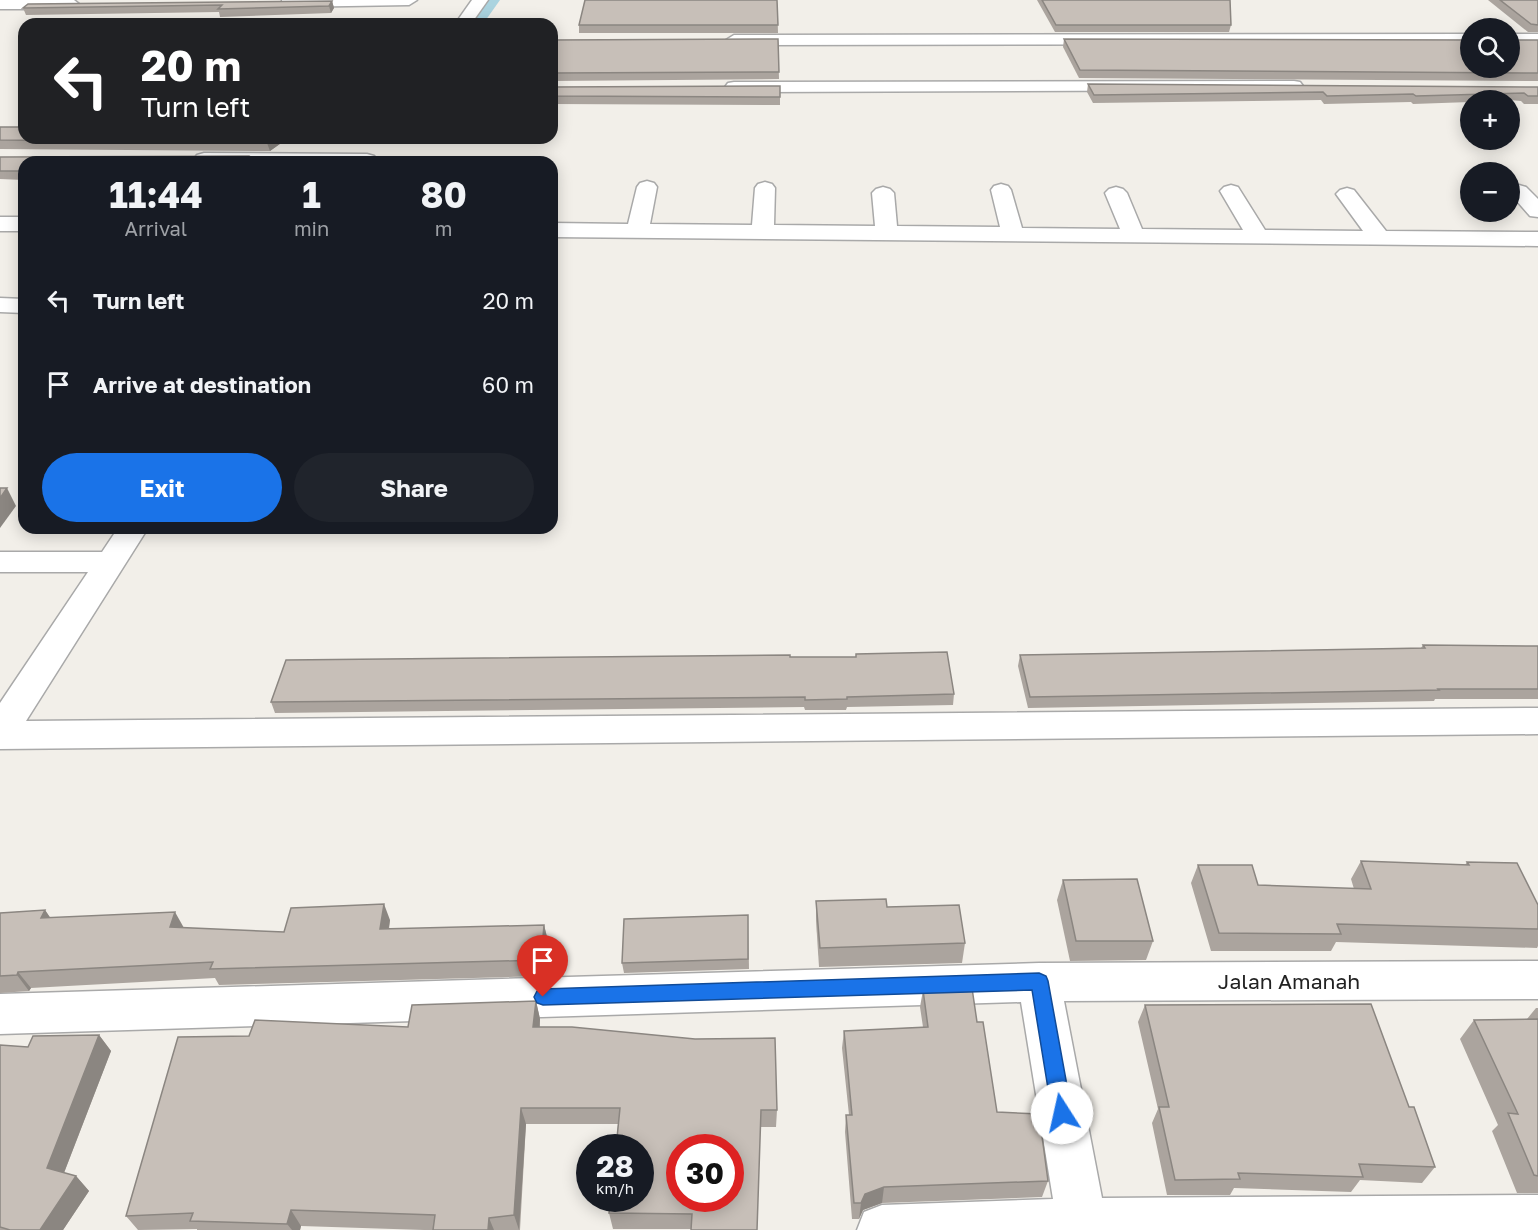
<!DOCTYPE html>
<html lang="en">
<head>
<meta charset="utf-8">
<style>
	:root { --surface:#171b24; --page:#20242c; --text:#f1f3f6; --muted:#9ea1a6; --accent:#1a73e8 }
	body { margin:0; font-family:"Golos Text",sans-serif; background:var(--page); color:var(--text); height:100vh; display:flex; flex-direction:column; font-size:22px; white-space:nowrap }
	* { box-sizing:border-box; margin:0 }
	p { font-size:20px; color:var(--muted) }
	.icon { flex:none; width:33px; height:33px; fill:none; stroke:currentColor; stroke-width:2; stroke-linecap:round; stroke-linejoin:round }
	.map { position:relative; flex:1; overflow:hidden }
	.panel { position:absolute; left:18px; top:156px; width:540px; height:378px; display:flex; flex-direction:column; background:var(--surface); border-radius:18px; box-shadow:0 3px 15px #0003 }
	.panel>* { flex:none }
	.hud { position:absolute; left:18px; top:18px; width:540px; height:126px; border-radius:18px; box-shadow:0 3px 15px #0003; background:#202124; color:#fff; overflow:hidden }
	.controls { position:absolute; left:1460px; top:18px; display:grid; gap:12px }
	.controls a { display:grid; place-items:center; width:60px; height:60px; border-radius:50%; background:var(--surface); box-shadow:0 3px 15px #0003; font-size:30px }
	.speed { position:absolute; left:576px; top:1134px; display:flex; gap:12px; font-size:30px; font-weight:700; text-align:center }
	.speed>* { display:grid; place-content:center; width:78px; height:78px; border-radius:50%; background:var(--surface); box-shadow:0 3px 15px #0003; line-height:1 }
	.speed small { font-size:15px; font-weight:400 }
	.speed .limit { border:9px solid #d22; background:#fff; color:#111 }
	.pin { position:absolute; display:grid; place-items:center; width:51px; height:51px; color:#fff; margin:-62px -26px; border-radius:50% 50% 50% 0; rotate:-45deg; box-shadow:0 0 6px #0007 }
	.pin .icon { rotate:45deg }
	.me { position:absolute; width:66px; margin:-33px; rotate:350deg; stroke-linejoin:round; filter:drop-shadow(0 0 4px #0008) }
	.turn { display:flex; align-items:center; gap:21px; height:126px; padding:0 24px; font-size:27px }
	.turn .icon { width:78px; height:78px; stroke-width:2.5 }
	.turn b { display:block; font-size:42px; line-height:51px }
	.eta { display:flex; justify-content:space-evenly; align-items:center; height:102px; text-align:center }
	.eta b { font-size:36px; font-weight:700; line-height:42px }
	.primary-button { display:flex; gap:12px; margin-top:auto; padding:12px 24px }
	.primary-button a { flex:1; height:69px; border-radius:36px; background:var(--accent); color:#fff; font-size:24px; font-weight:700; line-height:69px; text-align:center }
	.primary-button a+a { background:var(--page); color:var(--text) }
	ul { padding:0; list-style:none }
	li { display:flex; align-items:center; gap:18px; height:84px; padding:0 24px }
	li div { flex:1 }
	li b { display:block; font-size:22px }
	li em { font-style:normal }
	.map>svg:first-child { display:block }
</style>
</head>
<body>
<div class="map">
<svg width="1538" height="1230" viewBox="0 0 1538 1230">
	<rect width="100%" height="100%" fill="#f2efe9"/>
	<g fill="none" stroke-linecap="round" stroke-linejoin="round">
		<polygon fill="#aad3df" fill-rule="evenodd" points="479,0 500,0 483,24 461,24"/>
		<defs>
			<g id="street">
				<polygon points="0,0 74,0 79,4 71,9 0,9"/>
				<polygon points="282,0 417,0 409,5 288,7 282,5"/>
				<polygon points="472,0 488,0 471,24 455,24"/>
				<polygon points="1470,34 1470,44 734,45 726,40 734,35"/>
				<rect x="1509" y="34" width="29" height="10"/>
				<polygon points="1294,81 1300,82 1303,86 1300,90 734,92 728,91 725,87 728,83 734,82"/>
				<polygon points="204,153 367,154 374,156 377,160 376,162 196,162 194,159 197,155"/>
				<polygon points="647,181 654,183 657,187 650,224 752,225 755,188 758,184 765,182 772,184 775,188 774,225 875,226 872,193 876,189 883,187 890,189 894,193 897,226 1000,227 991,190 994,186 1001,184 1008,186 1011,190 1022,228 1120,229 1105,193 1109,189 1116,187 1123,189 1127,193 1142,229 1243,230 1220,191 1224,187 1231,185 1238,187 1265,230 1363,231 1336,194 1340,190 1347,188 1354,190 1386,231 1538,232 1538,246 552,237 552,223 628,224 637,187 640,183"/>
				<polygon points="1519,185 1526,187 1538,199 1538,217 1530,216 1509,192 1512,187"/>
				<rect x="0" y="217" width="24" height="14"/>
				<polygon points="0,298 24,299 24,313 0,312"/>
				<polygon points="118,528 148,528 26,721 1538,708 1538,734 0,749 0,703 88,572 0,572 0,552 102,552"/>
				<polygon points="1538,961 1538,999 1064,1001 1102,1198 1538,1195 1538,1230 857,1230 864,1212 882,1205 1053,1199 1021,1002 0,1034 0,994 1039,963"/>
			</g>
		</defs>
		<use href="#street" stroke="#a9a9a9" stroke-width="3"/>
		<use href="#street" fill="#fff" fill-rule="evenodd"/>
	</g>
	<g fill="#aba49e">
		<polygon points="777,0 778,33 579,33 579,25"/>
		<polygon points="1037,0 1230,0 1231,25 1229,32 1055,32"/>
		<polygon points="1488,0 1538,0 1538,32 1528,32"/>
		<polygon points="332,1 334,8 331,13 220,17 219,12 26,15 23,8"/>
		<polygon points="778,39 779,79 552,81 552,40"/>
		<polygon points="1064,39 1538,40 1538,81 1079,78 1063,47"/>
		<polygon points="1088,84 1538,87 1538,104 1524,104 1521,101 1509,100 1470,100 1470,102 1413,104 1411,102 1324,104 1321,100 1093,103 1087,92"/>
		<polygon points="780,86 780,105 552,104 552,87"/>
		<polygon points="0,127 24,138 283,138 284,141 270,151 0,149"/>
		<polygon points="0,157 24,162 24,180 0,179"/>
		<polygon points="1423,645 1538,646 1538,699 1435,699 1434,701 1028,708 1018,666 1020,655 1421,648"/>
		<polygon points="790,657 954,694 953,705 847,707 846,710 805,710 804,707 275,713 271,702"/>
		<polygon points="1361,861 1465,865 1467,862 1538,905 1538,946 1537,948 1336,942 1331,951 1211,951 1191,883 1198,865 1258,885 1354,889 1351,879"/>
		<polygon points="1063,880 1153,941 1146,960 1070,961 1057,900"/>
		<polygon points="816,901 887,907 965,943 962,963 819,967 816,921"/>
		<polygon points="45,910 50,918 184,928 284,932 390,920 389,929 544,925 548,941 544,976 219,985 215,978 31,988 29,991 0,993 0,913"/>
		<polygon points="748,915 749,969 624,973 622,963"/>
		<polygon points="923,990 977,1022 997,1112 1048,1181 1042,1197 882,1203 863,1210 859,1219 852,1219 845,1132 846,1115 849,1115 842,1048 844,1031 923,1027 920,1007"/>
		<polygon points="536,1001 540,1019 540,1027 777,1110 776,1127 761,1127 691,1229 613,1229 609,1213 618,1124 526,1124 520,1230 424,1230 301,1226 300,1230 197,1230 197,1229 138,1230 126,1216 249,1036 408,1027"/>
		<polygon points="1145,1005 1409,1107 1435,1167 1422,1183 1360,1180 1351,1192 1234,1188 1230,1195 1167,1195 1152,1123 1158,1109 1138,1022"/>
		<polygon points="1536,1008 1538,1008 1538,1193 1517,1193 1492,1131 1498,1125 1460,1039 1474,1020 1527,1019"/>
		<polygon points="99,1035 111,1051 64,1173 76,1176 89,1191 63,1230 0,1230 0,1045 28,1047"/>
	</g>
	<g fill="#8b8681">
		<polygon points="332,1 334,8 331,13 329,6"/>
		<polygon points="274,138 283,138 284,141 270,151 267,143"/>
		<polygon points="248,156 249,162 239,162"/>
		<polygon points="7,488 16,506 0,528 0,498"/>
		<polygon points="384,904 390,920 386,945 380,929"/>
		<polygon points="45,910 56,926 41,918"/>
		<polygon points="175,912 184,928 170,927"/>
		<polygon points="544,925 548,941 544,976 541,960"/>
		<polygon points="18,972 31,988 29,991 17,975"/>
		<polygon points="536,1001 540,1019 538,1045 533,1027"/>
		<polygon points="99,1035 111,1051 60,1183 47,1168"/>
		<polygon points="521,1108 526,1124 519,1230 514,1215"/>
		<polygon points="76,1176 89,1191 63,1230 40,1230"/>
		<polygon points="884,1187 882,1203 863,1210 859,1219 861,1203 865,1194"/>
		<polygon points="291,1210 301,1226 300,1230 292,1230 287,1224"/>
		<polygon points="489,1218 494,1230 488,1230"/>
	</g>
	<g fill="#c7bfb8" stroke="#8b8681" stroke-width="1.5" fill-rule="evenodd">
		<polygon points="585,0 777,0 778,25 579,25"/>
		<polygon points="1042,0 1230,0 1231,25 1056,25"/>
		<polygon points="1500,0 1538,0 1538,25 1531,24"/>
		<polygon points="332,1 329,6 218,9 222,5 23,8 28,4"/>
		<polygon points="778,39 779,72 552,73 552,40"/>
		<polygon points="1064,39 1470,40 1470,68 1509,68 1509,40 1538,40 1538,73 1080,70"/>
		<polygon points="1088,84 1538,87 1538,96 1528,96 1524,93 1416,96 1413,94 1327,96 1323,92 1094,95"/>
		<polygon points="780,86 780,97 552,96 552,87"/>
		<polygon points="0,127 24,127 24,138 274,138 267,143 0,140"/>
		<polygon points="248,156 239,162 24,162 24,171 0,171 0,157"/>
		<polygon points="0,488 7,488 0,498"/>
		<polygon points="1423,645 1538,646 1538,689 1438,689 1439,690 1030,697 1020,655 1425,648"/>
		<polygon points="947,652 954,694 847,697 847,699 805,700 805,697 271,702 286,660 790,655 790,657 856,657 856,654"/>
		<polygon points="1361,861 1469,865 1467,862 1517,863 1538,905 1538,929 1337,924 1341,934 1219,933 1198,865 1252,865 1258,885 1371,889"/>
		<polygon points="1137,879 1153,941 1076,941 1063,880"/>
		<polygon points="886,899 887,907 959,905 965,943 820,948 816,901"/>
		<polygon points="384,904 380,929 544,925 541,960 210,969 213,962 18,972 17,975 0,976 0,913 45,910 41,918 175,912 170,927 284,932 291,908"/>
		<polygon points="748,915 748,959 622,963 624,919"/>
		<polygon points="972,988 977,1022 983,1022 997,1112 1039,1114 1048,1181 884,1187 865,1194 861,1203 854,1203 846,1115 852,1115 844,1031 928,1027 923,990"/>
		<path d="M536,1001L533,1027H572L695,1039L775,1038L777,1110H761L757,1230H691L692,1214L609,1213L611,1198H640V1148H616L620,1108H521L514,1215L489,1218L488,1230H433L435,1215L291,1210L287,1224L190,1221L193,1213L126,1216L178,1037L249,1036L255,1020L408,1027L412,1005ZM680,1148H730V1198H680Z"/>
		<polygon points="1371,1004 1409,1107 1414,1107 1435,1167 1359,1164 1363,1177 1238,1173 1240,1179 1175,1180 1159,1107 1169,1107 1145,1005"/>
		<polygon points="1538,1019 1538,1176 1534,1175 1508,1113 1518,1114 1474,1020"/>
		<polygon points="99,1035 47,1168 76,1176 40,1230 10,1230 0,1227 0,1045 28,1047 33,1036"/>
	</g>
	<polygon fill="#1a73e8" stroke="#114b97" stroke-width="1.5" points="1039,973 1046,976 1048,981 1072,1113 1069,1120 1062,1123 1055,1120 1052,1113 1032,990 543,1005 537,1003 534,997 537,991 543,989"/>
	<g text-anchor="middle" dominant-baseline="central" stroke-width="6" stroke-linejoin="round" paint-order="stroke">
		<g font-size="21" fill="#222" stroke="#fff">
			<text x="1289" y="981">Jalan Amanah</text>
		</g>
	</g>
</svg>
<div class="controls">
<a><svg class="icon" aria-label="search" viewBox="0 0 24 24"><circle cx="10" cy="10" r="6"/><path d="M15 15l6 6"/></svg></a>
<a>+</a>
<a>−</a>
</div>
<div class="speed"><div>28<small>km/h</small></div><div class="limit">30</div></div>
<div class="pin" style="left:543px;top:997px;background:#d93025"><svg class="icon" aria-label="arrive" viewBox="0 0 24 24"><path d="M6 21V4h12l-3 4 3 4H6"/></svg></div>
<svg class="me" style="left:1062px;top:1113px" viewBox="-20 -20 40 40"><circle r="19" fill="#fff"/><path d="M0-13L10 11 0 6-10 11z" fill="#1a73e8"/></svg>
<div class="hud">
<div class="turn"><svg class="icon" aria-label="left" viewBox="0 0 24 24"><path d="M17 20v-9H6M10 6l-5 5 5 5"/></svg><div><b>20 m</b>Turn left</div></div>
</div>
<section class="panel">
<div class="eta">
<div><b>11:44</b><p>Arrival</p></div>
<div><b>1</b><p>min</p></div>
<div><b>80</b><p>m</p></div>
</div>
<ul>
<li><svg class="icon" aria-label="left" viewBox="0 0 24 24"><path d="M17 20v-9H6M10 6l-5 5 5 5"/></svg><div><b>Turn left</b></div><em>20 m</em></li>
<li><svg class="icon" aria-label="arrive" viewBox="0 0 24 24"><path d="M6 21V4h12l-3 4 3 4H6"/></svg><div><b>Arrive at destination</b></div><em>60 m</em></li>
</ul>
<div class="primary-button"><a>Exit</a><a>Share</a></div>
</section>
</div>
</body>
</html>
